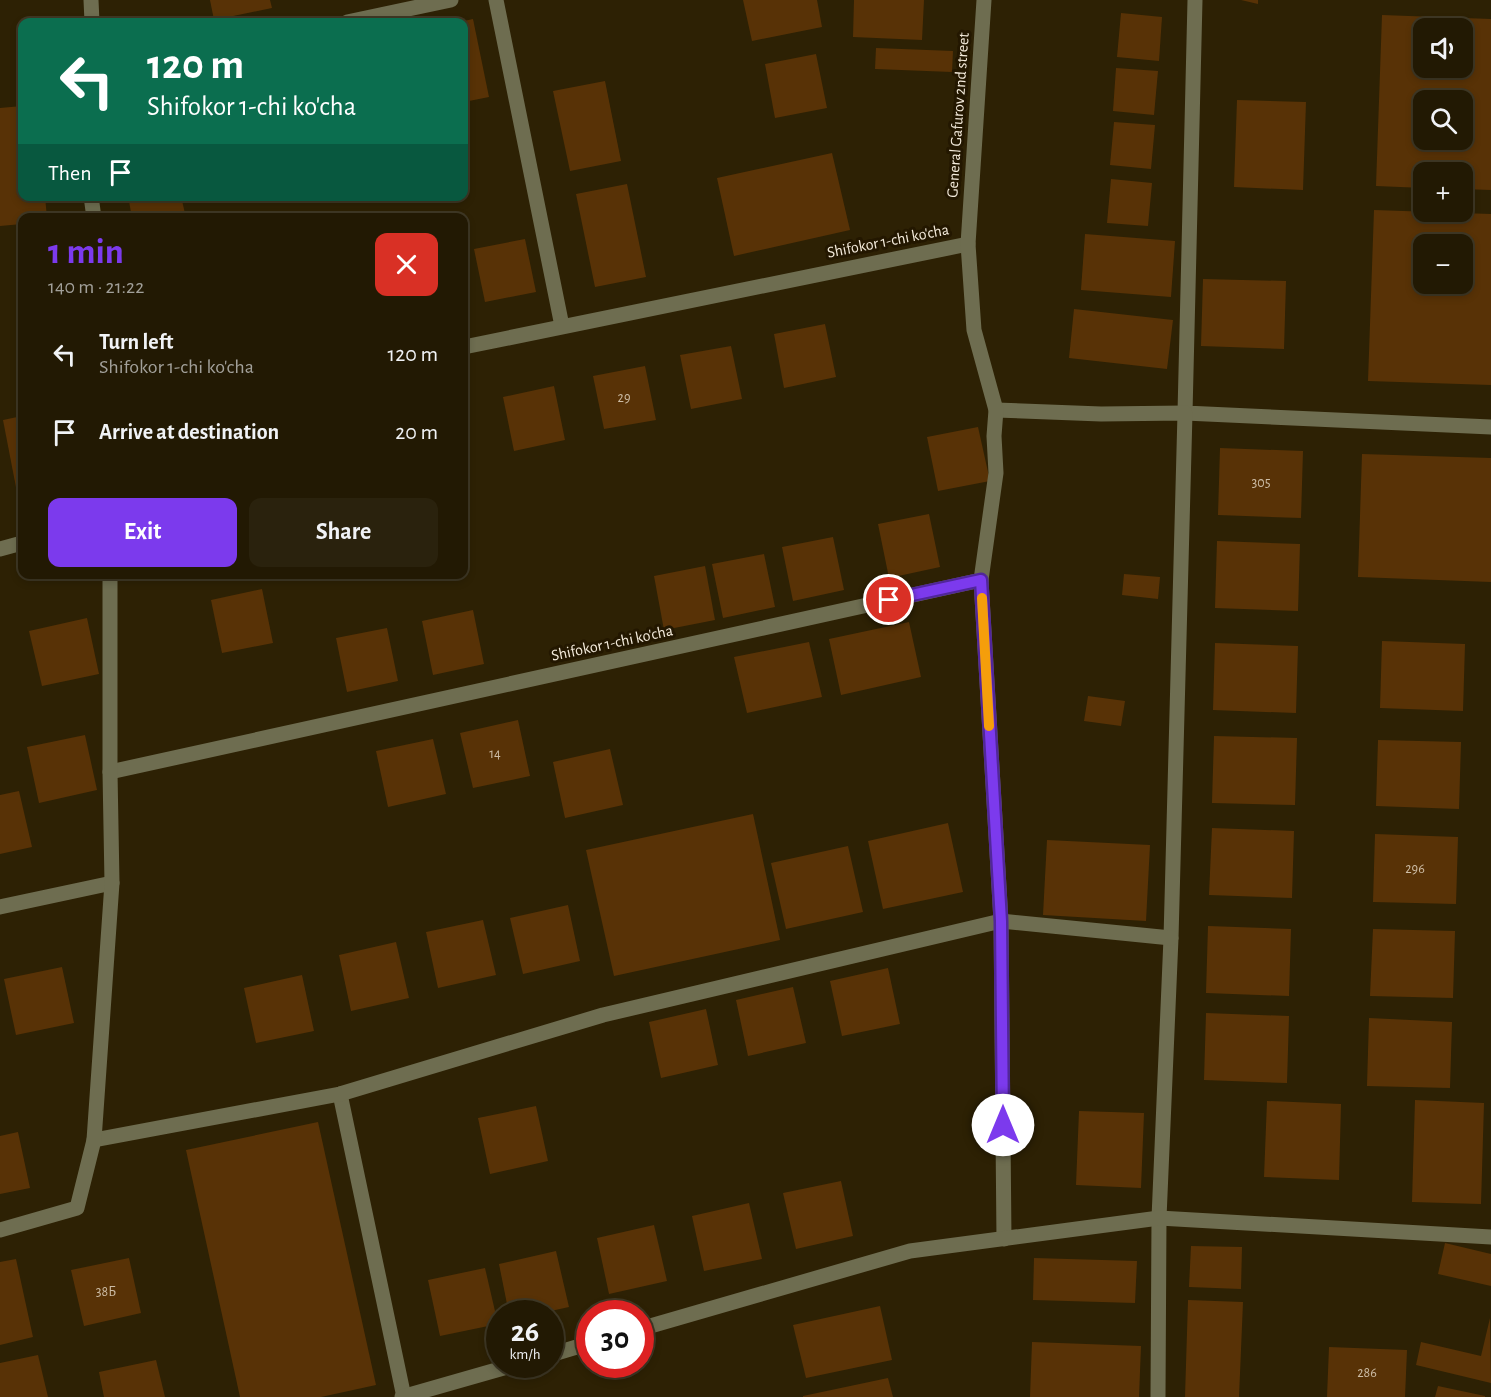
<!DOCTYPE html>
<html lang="en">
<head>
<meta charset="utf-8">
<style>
	:root { --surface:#221903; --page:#2a220d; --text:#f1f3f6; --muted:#a2a09a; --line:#3f3825; --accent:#7c3aed }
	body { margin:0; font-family:"Alegreya Sans",sans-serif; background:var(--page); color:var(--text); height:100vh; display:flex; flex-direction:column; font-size:22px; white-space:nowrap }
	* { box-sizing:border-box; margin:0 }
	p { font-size:20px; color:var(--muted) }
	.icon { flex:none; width:33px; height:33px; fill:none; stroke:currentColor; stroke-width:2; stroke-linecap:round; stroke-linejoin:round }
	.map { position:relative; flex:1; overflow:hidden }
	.side { position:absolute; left:18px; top:213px; width:450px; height:366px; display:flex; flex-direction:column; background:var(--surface); border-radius:12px; box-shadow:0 3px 9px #0003,0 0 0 2px var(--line) }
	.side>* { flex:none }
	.hud { position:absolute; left:18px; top:18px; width:450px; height:183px; border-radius:12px; box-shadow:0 3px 9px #0003,0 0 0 2px var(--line); background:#0b6e4f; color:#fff; overflow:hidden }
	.buttons { position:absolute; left:1413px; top:18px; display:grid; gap:12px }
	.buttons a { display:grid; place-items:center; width:60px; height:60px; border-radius:12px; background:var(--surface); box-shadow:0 3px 9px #0003,0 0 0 2px var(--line); font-size:30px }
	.speed { position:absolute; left:486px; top:1300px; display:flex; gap:12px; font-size:30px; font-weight:700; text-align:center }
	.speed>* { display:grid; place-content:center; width:78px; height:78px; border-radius:50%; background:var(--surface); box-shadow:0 3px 9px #0003,0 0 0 2px var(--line); line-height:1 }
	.speed small { font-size:15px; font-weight:400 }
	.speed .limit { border:9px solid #d22; background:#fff; color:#111 }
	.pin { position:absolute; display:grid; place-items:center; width:51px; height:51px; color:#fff; margin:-26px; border:3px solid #fff; border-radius:50%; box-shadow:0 2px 6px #0007 }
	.me { position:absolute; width:66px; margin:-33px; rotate:0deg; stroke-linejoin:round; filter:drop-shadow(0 0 4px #0008) }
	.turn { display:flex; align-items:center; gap:21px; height:126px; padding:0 30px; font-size:27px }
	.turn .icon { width:78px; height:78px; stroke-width:2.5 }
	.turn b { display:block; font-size:42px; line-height:51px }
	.then { display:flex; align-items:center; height:57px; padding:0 30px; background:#0003; gap:12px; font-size:22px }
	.round { display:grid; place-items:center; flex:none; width:63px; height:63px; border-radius:12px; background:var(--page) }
	.summary { display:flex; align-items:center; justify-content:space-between; height:102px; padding:0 30px }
	h1 { font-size:36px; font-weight:700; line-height:45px; color:var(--accent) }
	.button { display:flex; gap:12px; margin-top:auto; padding:12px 30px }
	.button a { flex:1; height:69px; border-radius:12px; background:var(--accent); color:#fff; font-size:24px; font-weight:700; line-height:69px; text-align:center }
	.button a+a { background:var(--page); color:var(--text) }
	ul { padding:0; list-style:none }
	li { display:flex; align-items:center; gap:18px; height:78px; padding:0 30px }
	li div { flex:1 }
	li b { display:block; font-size:22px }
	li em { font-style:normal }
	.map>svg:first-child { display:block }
</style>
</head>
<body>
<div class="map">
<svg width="1491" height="1397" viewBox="0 0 1491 1397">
	<rect width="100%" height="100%" fill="#2d2104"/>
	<g fill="#583206" fill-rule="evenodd">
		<polygon points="210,0 270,0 272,8 214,20"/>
		<polygon points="743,0 817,0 822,27 752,41"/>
		<polygon points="854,0 924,0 922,40 853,37"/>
		<polygon points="1241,0 1258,0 1258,4"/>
		<polygon points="1121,13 1162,17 1159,61 1117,57"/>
		<path d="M1382,15L1491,19V190L1462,189V172H1424V188L1376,186ZM1424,28H1462V68H1424ZM1424,100H1462V140H1424Z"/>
		<polygon points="473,19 489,97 464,102 464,21"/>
		<polygon points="876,48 953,51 952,72 875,69"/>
		<polygon points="816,54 827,108 775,118 765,64"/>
		<polygon points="1116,68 1158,71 1154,115 1113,111"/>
		<polygon points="605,81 621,161 570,171 553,91"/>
		<polygon points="1237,100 1306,102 1303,190 1234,187"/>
		<polygon points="22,106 22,196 45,196 47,218 22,218 22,224 0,226 0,108"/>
		<polygon points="1114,122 1155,125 1151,169 1110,165"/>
		<polygon points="832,153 850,230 734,256 717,178"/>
		<polygon points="1111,179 1152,183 1148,226 1107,223"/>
		<polygon points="627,184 646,277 595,287 576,194"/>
		<polygon points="151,196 181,196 186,218 132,218 129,201"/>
		<path d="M1374,210L1491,214V385L1368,381ZM1424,244H1462V284H1424Z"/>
		<polygon points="1085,234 1175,241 1171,297 1081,290"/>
		<polygon points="525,239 536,292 485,302 474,249"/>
		<polygon points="1203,279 1286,281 1284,349 1201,346"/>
		<polygon points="1074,309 1173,320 1167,369 1069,358"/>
		<polygon points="825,324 836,377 784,388 774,334"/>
		<polygon points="731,346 742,399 691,409 680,355"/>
		<polygon points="645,366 656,420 604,429 593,376"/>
		<polygon points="554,386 565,440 514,451 503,397"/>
		<polygon points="22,416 22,507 20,508 3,420"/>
		<polygon points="978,427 990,481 938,491 927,437"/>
		<polygon points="1220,448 1303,451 1301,518 1218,515"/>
		<polygon points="1362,454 1491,458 1491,582 1358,577"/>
		<polygon points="929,514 940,567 889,578 878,524"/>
		<polygon points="833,537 844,590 793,601 782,547"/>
		<polygon points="1217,541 1300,544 1298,611 1215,608"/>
		<polygon points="764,554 775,607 723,618 712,564"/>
		<polygon points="705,566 715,620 664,630 654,576"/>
		<polygon points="1124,574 1160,577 1158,599 1122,595"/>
		<polygon points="262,589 273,643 222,653 211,600"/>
		<polygon points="473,610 484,664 433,675 422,621"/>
		<polygon points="87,618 99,674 42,686 29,631"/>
		<polygon points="909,622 921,677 841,695 829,639"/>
		<polygon points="387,628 398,681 347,692 336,638"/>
		<polygon points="1382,641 1465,644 1463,711 1380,708"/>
		<polygon points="809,642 822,697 747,713 734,657"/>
		<polygon points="1215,643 1298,646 1296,713 1213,710"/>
		<polygon points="1088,696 1125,701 1121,726 1084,721"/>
		<polygon points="518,720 530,776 473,788 460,733"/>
		<polygon points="85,735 97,790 39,803 27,747"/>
		<polygon points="1214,736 1297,738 1295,805 1212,803"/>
		<polygon points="433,739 446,794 388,807 376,751"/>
		<polygon points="1378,740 1461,742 1459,809 1376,806"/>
		<polygon points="610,749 623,805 565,818 553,762"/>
		<polygon points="19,791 32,847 0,854 0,795"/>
		<polygon points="753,814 780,940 614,976 586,850"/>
		<polygon points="948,823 963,892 883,909 868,841"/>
		<polygon points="1212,828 1294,831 1292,898 1209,895"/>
		<polygon points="1375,834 1458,837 1456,904 1373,902"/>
		<polygon points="1047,840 1150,845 1146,921 1043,915"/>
		<polygon points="848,846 863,912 786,929 771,863"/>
		<polygon points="568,905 580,961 523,974 510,918"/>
		<polygon points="483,920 496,975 438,988 426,932"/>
		<polygon points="1208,926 1291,929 1289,996 1206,993"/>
		<polygon points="1373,929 1455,931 1453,998 1370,996"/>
		<polygon points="396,942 409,998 351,1011 339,955"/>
		<polygon points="62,967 74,1023 16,1035 4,979"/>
		<polygon points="888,968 900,1024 842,1036 830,981"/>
		<polygon points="302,975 314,1031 256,1043 244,988"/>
		<polygon points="793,987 806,1043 748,1056 736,1000"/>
		<polygon points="706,1009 718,1065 661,1078 649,1022"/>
		<polygon points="1206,1013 1289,1016 1287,1083 1204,1080"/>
		<polygon points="1369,1018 1452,1022 1450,1088 1367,1086"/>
		<polygon points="1415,1100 1484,1103 1481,1204 1412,1202"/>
		<polygon points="1267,1101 1341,1104 1339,1180 1264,1177"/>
		<polygon points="536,1106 548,1161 490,1174 478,1118"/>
		<polygon points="1079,1111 1144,1113 1141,1188 1076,1185"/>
		<polygon points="318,1122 376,1385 321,1397 240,1397 186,1150"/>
		<polygon points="18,1132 30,1188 0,1194 0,1136"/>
		<polygon points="841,1181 853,1236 796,1249 783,1193"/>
		<polygon points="749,1203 762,1259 704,1271 692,1216"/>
		<polygon points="654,1225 667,1281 609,1294 597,1238"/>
		<polygon points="1445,1243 1491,1254 1491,1286 1438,1274"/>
		<polygon points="1191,1246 1242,1247 1241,1289 1189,1287"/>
		<polygon points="556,1251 569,1307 537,1314 509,1314 499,1264"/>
		<polygon points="129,1258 141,1313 84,1326 71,1270"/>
		<polygon points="1034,1258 1137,1261 1135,1303 1033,1300"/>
		<polygon points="16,1259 33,1337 0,1345 0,1262"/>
		<polygon points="485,1268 498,1324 440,1336 428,1280"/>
		<polygon points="1188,1300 1243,1302 1239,1397 1185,1397"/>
		<polygon points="880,1306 892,1360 806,1378 793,1325"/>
		<polygon points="1490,1318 1491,1383 1416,1365 1421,1342 1481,1356"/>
		<polygon points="1032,1342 1141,1346 1139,1397 1030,1397"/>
		<polygon points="1329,1347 1407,1350 1405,1397 1327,1397"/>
		<polygon points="38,1355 48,1397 0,1397 0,1363"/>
		<polygon points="156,1360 165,1397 104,1397 99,1372"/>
		<polygon points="888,1378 893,1397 803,1397 803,1396"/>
		<polygon points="1438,1386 1485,1396 1485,1397 1435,1397"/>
	</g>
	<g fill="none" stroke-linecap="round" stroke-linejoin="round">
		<g stroke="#6e6d50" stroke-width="15">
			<polyline points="91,0 92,22"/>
			<polyline points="496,0 562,326"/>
			<polyline points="1195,0 1185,413 1491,427"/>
			<polyline points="347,22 451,0"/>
			<polyline points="91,196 94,218"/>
			<polyline points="464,347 968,244"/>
			<polyline points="996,410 1101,414 1185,413 1171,938 1159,1218 1158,1397"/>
			<polyline points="0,549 22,543"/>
			<polyline points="981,580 1001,921 1004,1239"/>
			<polyline points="110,772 981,580 996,473 994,436 996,410 974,330 968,244 984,0"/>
			<polyline points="0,907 112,883"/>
			<polyline points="340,1094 404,1397"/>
			<polyline points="94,1140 340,1094 603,1015 1001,921 1171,938"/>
			<polyline points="0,1230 77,1208 94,1140 112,883 110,772 110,574"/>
			<polyline points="640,1329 910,1251 1159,1218 1491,1237"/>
			<polyline points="550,1355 590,1343"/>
			<polyline points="402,1397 514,1365"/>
		</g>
	</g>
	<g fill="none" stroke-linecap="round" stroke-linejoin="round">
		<defs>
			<polyline id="route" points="889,600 981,580 1001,921 1003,1125"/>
		</defs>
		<use href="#route" stroke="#51269a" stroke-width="15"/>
		<use href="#route" stroke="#7c3aed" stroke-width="10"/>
		<polyline stroke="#f59e0b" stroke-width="10" points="982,598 989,726"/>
	</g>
	<g text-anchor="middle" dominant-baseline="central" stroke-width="6" stroke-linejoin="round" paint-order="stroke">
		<g font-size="14" fill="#cdbda6">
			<text x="624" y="398">29</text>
			<text x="1261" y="483">305</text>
			<text x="495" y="754">14</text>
			<text x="1415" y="869">296</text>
			<text x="106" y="1292">38Б</text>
			<text x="1367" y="1373">286</text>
		</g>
		<g font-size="16" fill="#f4ebdb" stroke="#231700">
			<text transform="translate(958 115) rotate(-86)">General Gafurov 2nd street</text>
			<text transform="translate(888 241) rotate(-11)">Shifokor 1-chi ko'cha</text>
			<text transform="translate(612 643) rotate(-12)">Shifokor 1-chi ko'cha</text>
		</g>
	</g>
</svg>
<div class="buttons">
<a><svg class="icon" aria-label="sound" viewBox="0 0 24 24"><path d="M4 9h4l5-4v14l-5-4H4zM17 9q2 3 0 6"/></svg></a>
<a><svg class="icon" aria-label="search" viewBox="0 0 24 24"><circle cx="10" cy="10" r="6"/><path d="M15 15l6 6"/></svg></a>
<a>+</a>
<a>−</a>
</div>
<div class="speed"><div>26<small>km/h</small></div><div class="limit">30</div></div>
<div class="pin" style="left:889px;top:600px;background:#d93025"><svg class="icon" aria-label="arrive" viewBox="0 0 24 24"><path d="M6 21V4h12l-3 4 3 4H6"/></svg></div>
<svg class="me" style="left:1003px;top:1125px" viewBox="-20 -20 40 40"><circle r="19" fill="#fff"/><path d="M0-13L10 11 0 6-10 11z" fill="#7c3aed"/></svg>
<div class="hud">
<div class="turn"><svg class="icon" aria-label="left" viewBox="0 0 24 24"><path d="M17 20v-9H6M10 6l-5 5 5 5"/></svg><div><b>120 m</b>Shifokor 1-chi ko'cha</div></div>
<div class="then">Then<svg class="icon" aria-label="arrive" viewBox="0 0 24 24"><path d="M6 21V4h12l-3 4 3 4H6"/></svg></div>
</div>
<section class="side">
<div class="summary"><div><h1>1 min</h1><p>140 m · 21:22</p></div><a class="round" style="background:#d93025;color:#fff"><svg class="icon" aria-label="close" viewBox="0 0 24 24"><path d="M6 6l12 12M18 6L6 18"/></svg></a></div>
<ul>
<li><svg class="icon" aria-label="left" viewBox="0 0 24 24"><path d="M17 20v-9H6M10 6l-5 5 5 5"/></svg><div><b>Turn left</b><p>Shifokor 1-chi ko'cha</p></div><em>120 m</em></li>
<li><svg class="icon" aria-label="arrive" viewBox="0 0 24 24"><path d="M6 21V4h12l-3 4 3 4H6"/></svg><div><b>Arrive at destination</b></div><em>20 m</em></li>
</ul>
<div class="button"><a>Exit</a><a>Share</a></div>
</section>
</div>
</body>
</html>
